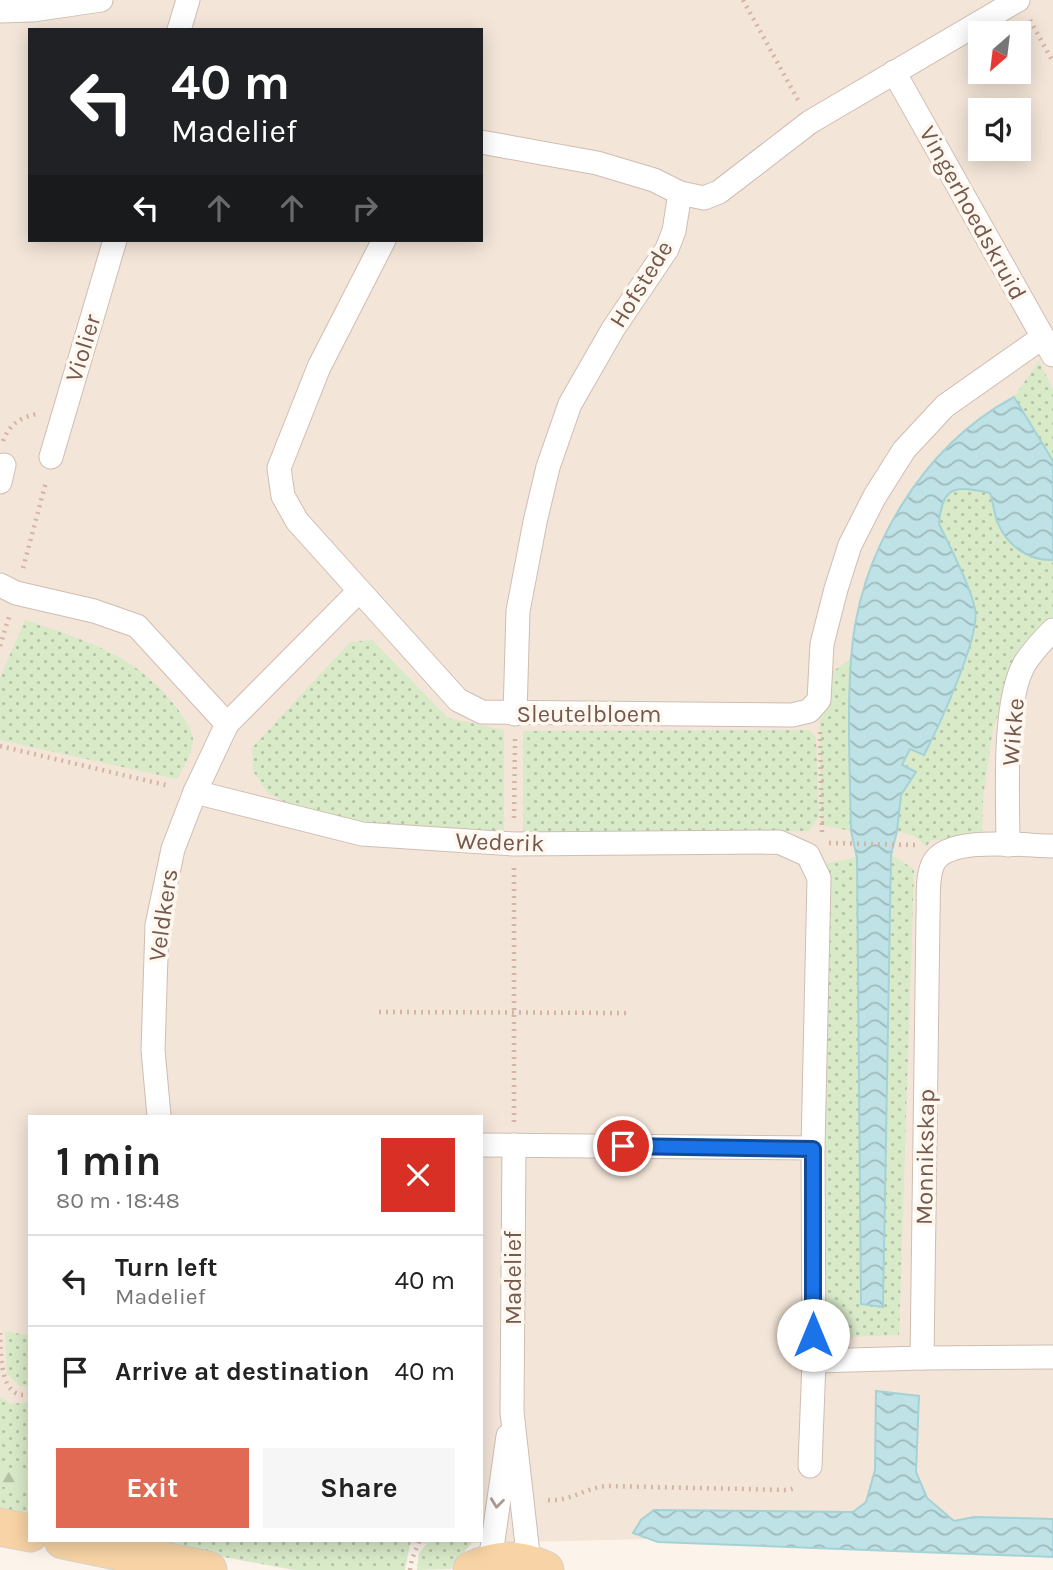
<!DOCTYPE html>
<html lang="en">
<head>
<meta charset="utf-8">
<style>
	:root { --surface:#fff; --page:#f6f6f6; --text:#222; --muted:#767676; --line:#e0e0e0; --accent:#e06a54 }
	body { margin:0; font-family:Karla,sans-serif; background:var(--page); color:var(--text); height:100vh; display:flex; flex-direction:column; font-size:26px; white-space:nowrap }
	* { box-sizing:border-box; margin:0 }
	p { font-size:23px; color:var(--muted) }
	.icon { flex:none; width:38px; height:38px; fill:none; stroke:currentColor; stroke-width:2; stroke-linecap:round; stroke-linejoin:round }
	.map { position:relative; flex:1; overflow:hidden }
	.side { position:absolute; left:28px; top:1115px; width:455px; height:427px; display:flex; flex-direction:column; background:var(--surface); border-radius:0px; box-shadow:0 4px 18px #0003 }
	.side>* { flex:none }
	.guide { position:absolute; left:28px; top:28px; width:455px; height:214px; border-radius:0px; box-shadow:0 4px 18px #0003; background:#202124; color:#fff; overflow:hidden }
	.needle { width:46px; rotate:208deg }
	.tools { position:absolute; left:968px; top:21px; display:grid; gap:14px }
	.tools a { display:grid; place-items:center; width:63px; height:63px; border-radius:0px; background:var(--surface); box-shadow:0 4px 18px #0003; font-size:35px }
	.pin { position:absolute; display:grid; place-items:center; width:60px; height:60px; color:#fff; margin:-30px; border:4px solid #fff; border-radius:50%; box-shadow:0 2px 7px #0007 }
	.me { position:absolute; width:77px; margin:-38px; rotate:0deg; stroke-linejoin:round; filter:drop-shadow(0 0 5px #0008) }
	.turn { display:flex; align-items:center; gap:24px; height:147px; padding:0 28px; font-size:32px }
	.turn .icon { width:91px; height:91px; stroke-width:2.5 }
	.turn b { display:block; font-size:49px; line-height:60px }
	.lanes { display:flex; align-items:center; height:66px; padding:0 28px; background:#0003; justify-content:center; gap:35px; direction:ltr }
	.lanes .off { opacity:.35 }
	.round { display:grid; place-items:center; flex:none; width:74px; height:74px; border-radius:0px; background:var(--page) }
	.head { display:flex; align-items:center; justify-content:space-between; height:119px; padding:0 28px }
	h1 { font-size:42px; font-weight:700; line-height:52px }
	.button { display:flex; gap:14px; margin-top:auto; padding:14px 28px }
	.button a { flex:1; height:80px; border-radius:0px; background:var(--accent); color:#fff; font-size:28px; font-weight:700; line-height:80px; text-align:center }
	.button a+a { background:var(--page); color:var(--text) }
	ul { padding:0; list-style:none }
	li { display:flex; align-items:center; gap:21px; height:91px; padding:0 28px; border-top:2px solid var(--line) }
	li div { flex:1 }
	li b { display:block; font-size:26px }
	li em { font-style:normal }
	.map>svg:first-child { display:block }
</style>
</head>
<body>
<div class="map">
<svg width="1053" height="1570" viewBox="0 0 1053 1570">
	<defs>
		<pattern id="grass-dots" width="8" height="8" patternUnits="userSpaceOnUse" patternTransform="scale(1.75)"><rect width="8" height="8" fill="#d8eac8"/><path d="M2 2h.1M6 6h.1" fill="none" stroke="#b4c1a5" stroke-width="1.8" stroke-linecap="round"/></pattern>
		<pattern id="forest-firs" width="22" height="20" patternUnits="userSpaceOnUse" patternTransform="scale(1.75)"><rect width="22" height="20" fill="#d8eac8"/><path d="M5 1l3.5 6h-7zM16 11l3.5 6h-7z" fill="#b4c1a5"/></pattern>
		<pattern id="water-waves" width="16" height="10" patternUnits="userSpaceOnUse" patternTransform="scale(1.75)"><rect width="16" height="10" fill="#bee2e5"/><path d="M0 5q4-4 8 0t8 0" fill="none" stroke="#9fbabc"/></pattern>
	</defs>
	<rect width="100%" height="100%" fill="#fcf3ea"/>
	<path fill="#f3e5d8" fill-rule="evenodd" d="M0,0H1053V1530L208,1549L166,1540H481V1116H30V1511L0,1504ZM30,30H481V240H30ZM980,33H1018V72H980ZM980,110H1018V149H980Z"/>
	<g fill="url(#grass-dots)">
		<polygon points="1039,361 1053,389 1053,461 1014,397"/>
		<polygon points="963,488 990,493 997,520 1037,560 1053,560 1053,624 1010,685 993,728 983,797 982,840 930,840 927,847 914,836 897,831 901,795 916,772 902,765 910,748 924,755 938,726 975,631 957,562 939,524 945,497 953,489"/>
		<path d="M25,620C85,640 140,656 179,711C184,719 193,730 193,739C193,754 183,767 177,779L0,740V678Z"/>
		<polygon points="372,640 448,718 504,730 504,833 330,827 268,793 253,771 252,748 350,642"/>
		<polygon points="851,658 851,831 821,825 819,682"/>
		<polygon points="808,730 816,737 819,817 808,831 523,833 523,731"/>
		<polygon points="891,855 914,869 899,1335 824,1338 819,865 857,857 861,1303 882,1307"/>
		<polygon points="5,1331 30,1336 30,1386 20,1386 7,1374"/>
		<polygon points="0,1397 11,1404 30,1402 30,1519 0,1514 0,1486 23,1491 28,1473 0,1467"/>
		<polygon points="133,1540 411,1540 405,1570 294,1570"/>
		<polygon points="430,1540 474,1540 451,1569 417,1570 419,1553"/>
	</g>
	<polygon fill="url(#forest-firs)" points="0,1467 28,1472 23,1491 0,1486"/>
	<g fill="url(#water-waves)" stroke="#a5d2d7" stroke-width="2">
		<path d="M1014,397L1053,461V560C1028,561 1006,545 997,521C994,512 993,502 990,493C956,486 942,484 939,524C950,547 970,585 975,609C981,636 938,728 924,755L910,749L902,765L916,772L901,795L897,831L891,855L883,1307L861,1304L857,858L851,831C850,774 847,716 851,659C858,554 921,447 1014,397Z"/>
		<polygon points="876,1391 919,1396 916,1472 927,1498 954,1521 974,1517 1053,1519 1053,1557 658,1542 633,1533 641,1520 654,1510 853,1512 866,1502 875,1470"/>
	</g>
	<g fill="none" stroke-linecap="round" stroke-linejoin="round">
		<defs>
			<g id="minor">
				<polyline points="0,11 33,10 101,0"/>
				<polyline points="179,30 188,0"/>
				<polyline points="894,72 1053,355"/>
				<polyline points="481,142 597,163 654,180 680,193"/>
				<polyline points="384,240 319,367 279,468 283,496 297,521 458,700 482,712 792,715 809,711 819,700 822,644 836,589 850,545 875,496 904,450 945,406 1043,337"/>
				<polyline points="51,457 115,240"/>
				<polyline points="0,482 4,465"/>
				<polyline points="0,585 16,593 94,611 137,626 227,724"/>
				<polyline points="515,714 518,611 535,522 548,467 570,404 613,329 667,249 674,231 680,193 704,198 719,192 810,122 1018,0"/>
				<polyline points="195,792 362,834 514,844 779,842 808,855 819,878 813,1148 814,1361 810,1466"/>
				<path d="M1008,845C1008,799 1002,702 1025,663C1033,651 1043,640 1053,630"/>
				<polyline points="159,1116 153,1050 157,925 173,849 195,792 227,724 359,591"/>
				<polyline points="481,1145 813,1148"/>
				<polyline points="514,1145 512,1412 529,1563"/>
				<polyline points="922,1358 1053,1357"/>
				<path d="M814,1361L922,1358L928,915C929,899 926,876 934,862C950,835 1025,846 1053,846"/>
				<polyline points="490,1562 508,1436"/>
			</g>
			<g id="primary">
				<polyline points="0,1527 30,1533"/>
				<polyline points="63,1540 208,1570"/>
				<path d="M472,1570C499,1558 519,1558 545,1570"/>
			</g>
		</defs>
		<use href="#minor" stroke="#d0bdb2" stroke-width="25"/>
		<use href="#primary" stroke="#d9d1cd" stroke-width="39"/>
		<g stroke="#d6b4a5" stroke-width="4.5" stroke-dasharray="2 5" stroke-linecap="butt">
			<polyline points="743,0 798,100"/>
			<polyline points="1030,20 1053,62"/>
			<path d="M3,441C10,424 19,418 37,414"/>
			<polyline points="23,568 46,482"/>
			<polyline points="0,646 9,617"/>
			<polyline points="820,732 822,835"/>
			<polyline points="0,746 170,786"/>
			<polyline points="514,818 515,739"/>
			<polyline points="829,843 915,845"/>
			<polyline points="379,1012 629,1013"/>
			<polyline points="514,1122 514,868"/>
			<path d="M0,1333C1,1356 0,1402 30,1394"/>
			<path d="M548,1500C569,1502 585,1488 606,1486L789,1490L795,1488"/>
			<polyline points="410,1570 412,1559 420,1540"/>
		</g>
		<use href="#minor" stroke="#fff" stroke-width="23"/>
		<use href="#primary" stroke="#f7d3a5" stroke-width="37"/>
	</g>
	<defs><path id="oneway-chevron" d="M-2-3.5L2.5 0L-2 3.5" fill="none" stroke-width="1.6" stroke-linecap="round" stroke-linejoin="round" transform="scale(1.75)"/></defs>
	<use stroke="#ad9b94" href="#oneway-chevron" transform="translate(497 1503) rotate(97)"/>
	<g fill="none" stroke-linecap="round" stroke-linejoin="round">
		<defs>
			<polyline id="route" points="623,1146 813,1149 813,1335"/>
		</defs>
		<use href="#route" stroke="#114b97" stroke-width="18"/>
		<use href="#route" stroke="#1a73e8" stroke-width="12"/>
	</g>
	<g text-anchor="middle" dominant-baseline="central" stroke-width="7" stroke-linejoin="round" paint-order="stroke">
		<g font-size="24" fill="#76594d" stroke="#fef8f0">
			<text transform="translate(973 213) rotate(61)">Vingerhoedskruid</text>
			<text transform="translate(641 284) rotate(-58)">Hofstede</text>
			<text transform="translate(83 348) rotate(-73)">Violier</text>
			<text x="589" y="714">Sleutelbloem</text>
			<text transform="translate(1013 732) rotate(-85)">Wikke</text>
			<text transform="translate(500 842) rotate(2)">Wederik</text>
			<text transform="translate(163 915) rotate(-82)">Veldkers</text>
			<text transform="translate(925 1157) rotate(-89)">Monnikskap</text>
			<text transform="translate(513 1278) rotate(-90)">Madelief</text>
		</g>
	</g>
</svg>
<div class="tools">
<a><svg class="needle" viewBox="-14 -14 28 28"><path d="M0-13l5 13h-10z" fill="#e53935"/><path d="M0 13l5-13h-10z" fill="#767676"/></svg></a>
<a><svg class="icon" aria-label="sound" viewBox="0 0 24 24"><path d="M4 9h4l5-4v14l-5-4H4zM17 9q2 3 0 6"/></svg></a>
</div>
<div class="pin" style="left:623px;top:1146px;background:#d93025"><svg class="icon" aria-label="arrive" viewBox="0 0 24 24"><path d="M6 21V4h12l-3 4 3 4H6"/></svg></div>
<svg class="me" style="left:813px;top:1335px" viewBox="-20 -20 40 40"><circle r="19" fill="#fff"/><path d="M0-13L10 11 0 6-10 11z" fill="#1a73e8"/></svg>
<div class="guide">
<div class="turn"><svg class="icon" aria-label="left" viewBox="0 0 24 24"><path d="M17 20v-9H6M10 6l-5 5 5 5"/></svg><div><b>40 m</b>Madelief</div></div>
<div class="lanes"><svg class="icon" aria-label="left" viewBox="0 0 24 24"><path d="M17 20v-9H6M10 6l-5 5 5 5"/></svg><svg class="icon off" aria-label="ahead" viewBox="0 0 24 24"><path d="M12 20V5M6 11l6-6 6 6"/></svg><svg class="icon off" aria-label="ahead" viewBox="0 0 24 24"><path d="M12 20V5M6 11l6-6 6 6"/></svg><svg class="icon off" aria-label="right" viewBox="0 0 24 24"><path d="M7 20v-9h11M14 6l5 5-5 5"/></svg></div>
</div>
<section class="side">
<div class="head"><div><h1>1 min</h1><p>80 m · 18:48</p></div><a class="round" style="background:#d93025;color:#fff"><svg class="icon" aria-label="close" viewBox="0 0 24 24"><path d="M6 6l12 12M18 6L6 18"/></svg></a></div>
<ul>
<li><svg class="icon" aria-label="left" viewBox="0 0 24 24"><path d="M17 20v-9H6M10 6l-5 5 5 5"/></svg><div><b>Turn left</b><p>Madelief</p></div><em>40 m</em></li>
<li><svg class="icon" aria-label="arrive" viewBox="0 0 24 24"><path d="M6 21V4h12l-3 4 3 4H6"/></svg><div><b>Arrive at destination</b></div><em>40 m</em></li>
</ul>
<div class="button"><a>Exit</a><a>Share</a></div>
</section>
</div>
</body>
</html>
